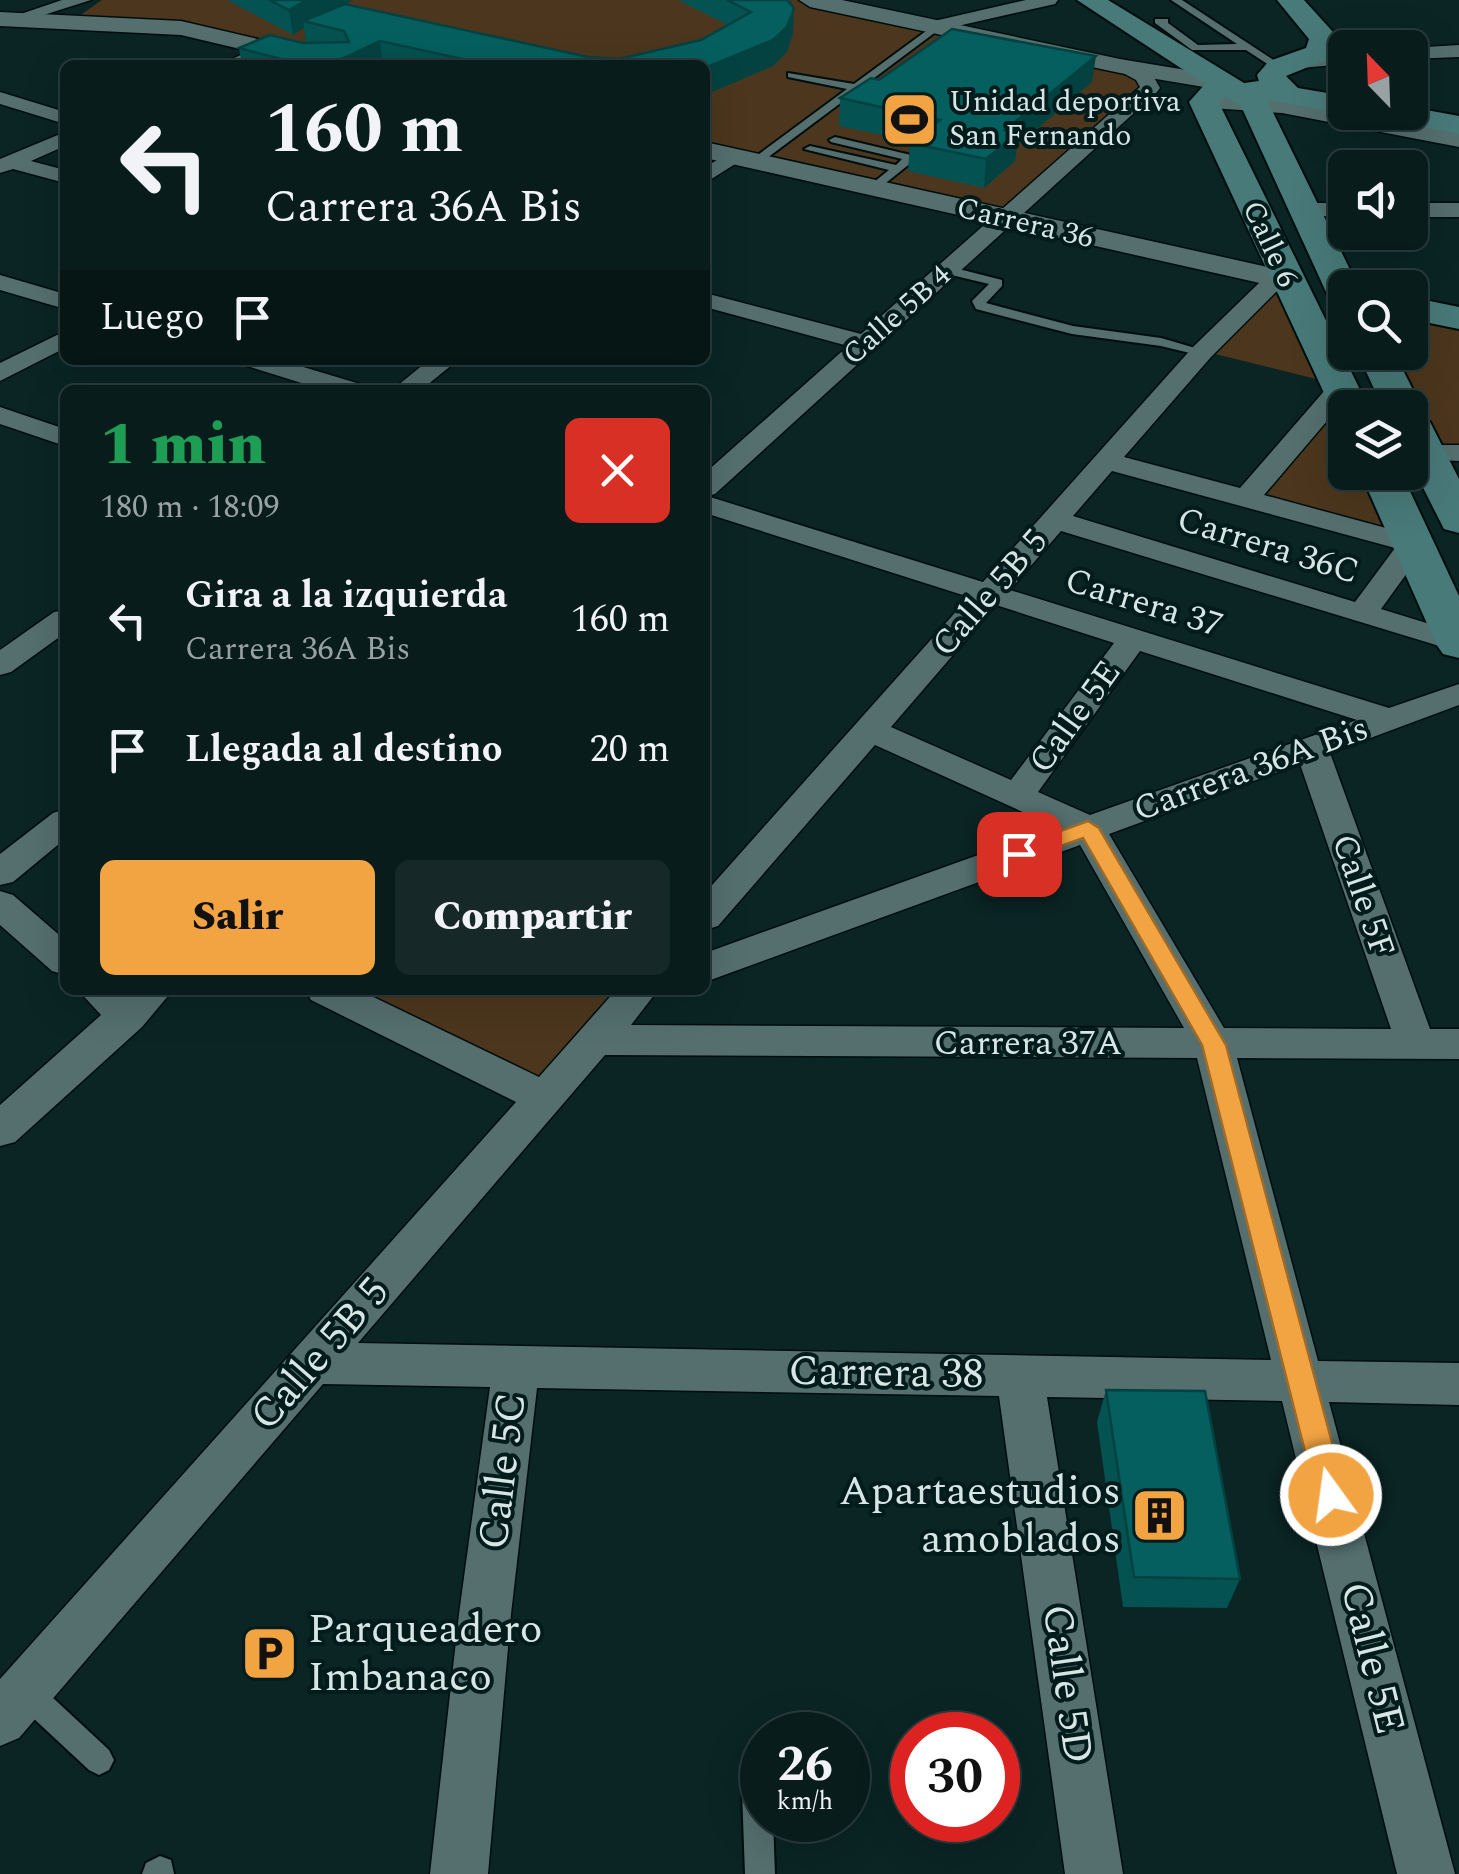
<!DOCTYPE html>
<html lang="es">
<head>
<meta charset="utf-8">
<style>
	:root { --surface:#081c1b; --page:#162928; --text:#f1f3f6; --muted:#98a1a3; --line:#293a3a; --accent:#f3a442 }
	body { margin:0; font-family:Spectral,serif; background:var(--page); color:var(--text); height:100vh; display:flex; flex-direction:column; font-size:38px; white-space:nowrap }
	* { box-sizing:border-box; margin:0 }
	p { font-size:32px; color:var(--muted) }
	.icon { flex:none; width:55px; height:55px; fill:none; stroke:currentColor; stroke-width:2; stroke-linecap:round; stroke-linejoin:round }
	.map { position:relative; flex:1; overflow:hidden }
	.drawer { position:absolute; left:60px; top:385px; width:650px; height:610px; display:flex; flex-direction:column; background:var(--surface); border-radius:15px; box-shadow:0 10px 40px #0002,0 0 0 2px var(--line) }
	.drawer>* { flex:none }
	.hud { position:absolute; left:60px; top:60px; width:650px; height:305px; border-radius:15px; box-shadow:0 10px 40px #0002,0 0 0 2px var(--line); background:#081c1b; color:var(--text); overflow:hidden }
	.needle { width:65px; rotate:337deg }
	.buttons { position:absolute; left:1328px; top:30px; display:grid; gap:20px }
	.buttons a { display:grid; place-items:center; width:100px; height:100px; border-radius:15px; background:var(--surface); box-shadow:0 10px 40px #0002,0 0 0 2px var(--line); font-size:50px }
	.speed { position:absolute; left:740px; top:1712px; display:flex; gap:20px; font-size:50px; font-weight:700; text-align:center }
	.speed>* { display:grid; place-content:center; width:130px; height:130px; border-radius:50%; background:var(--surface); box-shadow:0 10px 40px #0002,0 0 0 2px var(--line); line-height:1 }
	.speed small { font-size:25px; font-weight:400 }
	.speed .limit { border:15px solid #d22; background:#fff; color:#111 }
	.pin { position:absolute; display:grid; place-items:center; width:85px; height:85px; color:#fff; margin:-42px; border-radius:20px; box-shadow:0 5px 15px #0006 }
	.me { position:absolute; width:110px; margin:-55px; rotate:346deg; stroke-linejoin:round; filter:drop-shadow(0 0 8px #0008) }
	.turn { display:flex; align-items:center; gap:35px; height:210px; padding:0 40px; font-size:45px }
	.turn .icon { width:130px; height:130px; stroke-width:2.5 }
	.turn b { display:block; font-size:70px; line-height:85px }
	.then { display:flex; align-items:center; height:95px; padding:0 40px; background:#0003; gap:20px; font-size:38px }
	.round { display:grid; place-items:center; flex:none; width:105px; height:105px; border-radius:15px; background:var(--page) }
	.overview { display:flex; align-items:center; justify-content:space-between; height:170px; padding:0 40px }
	h1 { font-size:60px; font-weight:800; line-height:75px; color:#1e9e55 }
	.action { display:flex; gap:20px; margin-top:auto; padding:20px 40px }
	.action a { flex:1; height:115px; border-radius:15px; background:var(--accent); color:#111; font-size:40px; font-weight:800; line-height:115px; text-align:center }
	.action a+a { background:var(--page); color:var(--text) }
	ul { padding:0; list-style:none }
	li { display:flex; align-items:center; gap:30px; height:130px; padding:0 40px }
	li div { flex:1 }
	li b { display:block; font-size:38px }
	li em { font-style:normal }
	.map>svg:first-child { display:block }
</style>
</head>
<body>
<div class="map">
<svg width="1459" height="1874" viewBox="0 0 1459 1874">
	<rect width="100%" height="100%" fill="#0a2524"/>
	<g fill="#4c361d">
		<polygon points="102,0 810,0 1120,66 1147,80 1004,219 705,150 705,65 338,65 181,28 69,23"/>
		<polygon points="1270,294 1282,295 1320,380 1207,352"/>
		<polygon points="1410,308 1459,318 1459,453 1426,453 1410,408 1375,353 1410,352"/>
		<polygon points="1333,412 1345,437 1345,472 1361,473 1388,530 1251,498"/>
		<polygon points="325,990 639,990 546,1098"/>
	</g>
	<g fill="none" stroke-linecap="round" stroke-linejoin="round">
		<defs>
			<g id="service">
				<polygon points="1171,0 1182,0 1284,67 1275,69 1246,50 1192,50 1155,23 1155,19 1168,19 1168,23 1198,45 1237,44"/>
				<polygon points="937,23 945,25 759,164 751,164 751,160 847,89 788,77 788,73 854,84"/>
				<polygon points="835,137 915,156 917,158 877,190 869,190 869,186 889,170 804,149 810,146 896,165 902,159 831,142 829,140"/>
				<polygon points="947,266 1002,280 1002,286 986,303 1073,326 1161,338 1209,352 1202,356 1161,346 1072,334 976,309 972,301 989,284 943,273 943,267"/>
				<polygon points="27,1679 37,1683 109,1750 114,1760 109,1770 99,1775 89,1770 17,1703 13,1693 17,1683"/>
				<polygon points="756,1749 762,1752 762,1820 773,1820 775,1874 745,1874 741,1764 746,1754"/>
				<polygon points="160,1856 171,1860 174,1874 142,1874 146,1863"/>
			</g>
			<g id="minor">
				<polygon points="62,0 91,0 12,25 3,20"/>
				<polygon points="1026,0 1058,0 1055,4 940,30 931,25 934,21"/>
				<polygon points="267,42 274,44 274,52 246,65 220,65"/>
				<polygon points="1459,45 1459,57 1410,59 1409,48"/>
				<polygon points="1345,52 1345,64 1290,69 1280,63 1290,57"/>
				<path d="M1120,60L1151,72L1160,88L1157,92L715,494L707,496L983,582L1193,347L1260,282L1286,273L1298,280L1276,292L1211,357L1124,457L1240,488L1332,382H1350L1354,388L1350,394L1264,495L1423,538L1428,544L1381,609L1459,633V652L1061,531L1010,590L1389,708L1459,684V705L1330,753L1430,1029H1459V1059L1237,1058L1318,1361L1459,1363V1405L1329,1402L1455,1874H1397L1282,1401L1047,1397L1123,1874H1065L999,1396L537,1388L511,1614L488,1874H430L459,1614L490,1387L323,1384L19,1738L0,1746V1679L516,1102L311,1000L306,990H359L539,1077L616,990H658L631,1025L1184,1028L1080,845L705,982V953L1056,827L875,745L718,926L705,930V893L969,597L705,513V473L848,346L705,307V293L861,334L1140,87L1136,80L1110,66ZM1112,471L1395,548L1355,602L1073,516ZM996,605L1114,643L1011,780L891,727ZM1140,651L1357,720L1090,815L1038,792ZM1300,764L1391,1029L1224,1028L1109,834ZM605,1055L1197,1058L1271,1360L358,1343Z"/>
				<polygon points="0,92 65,112 65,124 0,104"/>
				<polygon points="65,132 65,146 31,161 65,170 65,183 13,169 0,173 0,159"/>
				<polygon points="733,151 740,153 744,157 740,161 705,183 705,167"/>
				<polygon points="1307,203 1345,203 1345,217 1299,215 1296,210 1299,205"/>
				<rect x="1410" y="203" width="49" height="14"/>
				<polygon points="0,275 65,294 65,309 0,290"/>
				<polygon points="65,331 65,348 0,381 0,363"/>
				<polygon points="240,360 280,360 360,384 364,390 324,390 244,365"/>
				<polygon points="429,360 458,360 421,390 392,390"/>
				<polygon points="0,407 65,429 65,446 0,424"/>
				<polygon points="1426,445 1459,445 1459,461 1416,459 1412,453"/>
				<polygon points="65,610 65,633 11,672 0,675 0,650 54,612"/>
				<polygon points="65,809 65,839 13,882 0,885 0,854 53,813"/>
				<polygon points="0,891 13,895 65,940 65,975 52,971 0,925"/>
				<polygon points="78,990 126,993 173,990 142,1027 15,1142 0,1146 0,1105 101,1015"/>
			</g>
			<g id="tertiary">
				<polygon points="799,0 842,0 1120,59 1222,76 1234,83 1222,90 1120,73 810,7"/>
				<polygon points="0,12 181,21 347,60 350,65 307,65 181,35 0,26"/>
				<polygon points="1206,94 1282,97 1345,109 1345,112 1459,131 1459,147 1282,113 1197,107 1193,102 1197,97"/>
				<polygon points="705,142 1286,271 1297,274 1301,280 1297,286 1286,289 705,158"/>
			</g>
			<g id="secondary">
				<polygon points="1077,0 1108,0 1244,83 1259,81 1257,75 1269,61 1306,48 1309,39 1277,0 1304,0 1333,32 1337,38 1328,59 1286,76 1298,88 1345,96 1345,112 1350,112 1345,114 1267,100 1359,288 1345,288 1345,305 1333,301 1327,294 1241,106 1225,96 1219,103 1369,408 1345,408 1345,418 1336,416 1331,408 1189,102 1205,84"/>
				<polygon points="1410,107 1459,116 1459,134 1379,118 1375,112 1410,112"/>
				<polygon points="1410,297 1459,307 1459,329 1410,319"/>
				<polygon points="1357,352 1394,352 1422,408 1419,413 1430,422 1459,479 1459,533 1444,529 1410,462 1410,408 1383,408"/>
				<polygon points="1360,472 1401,472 1459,596 1459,658 1443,654 1436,644"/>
			</g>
		</defs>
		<use href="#service" stroke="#000d0d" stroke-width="4"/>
		<use href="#minor" stroke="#000d0d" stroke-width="3"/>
		<use href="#tertiary" stroke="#000d0d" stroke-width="3"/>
		<use href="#secondary" stroke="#000d0d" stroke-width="4"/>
		<use href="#service" fill="#546f6e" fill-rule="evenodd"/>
		<use href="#minor" fill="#546f6e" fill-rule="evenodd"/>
		<use href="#tertiary" fill="#546f6e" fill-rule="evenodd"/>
		<use href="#secondary" fill="#487a79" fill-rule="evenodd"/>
	</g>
	<g fill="#045251">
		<polygon points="227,0 352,0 345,4 588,57 619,59 701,40 728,25 678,0 787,0 794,8 793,33 787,52 773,66 707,94 705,65 242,65 239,48 306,43 304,28 293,35"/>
		<polygon points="879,80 1092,82 1017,146 1015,161 984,188 908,171 910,143 911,141 839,126 840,98"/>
		<polygon points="1106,1390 1240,1579 1227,1608 1123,1607 1097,1422"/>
	</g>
	<g fill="#044242">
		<polygon points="307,0 352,0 312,23 303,21 304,28 293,35 289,10"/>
		<polygon points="794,8 793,33 787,52 773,66 705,95 705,68"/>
		<polygon points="380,41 383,65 329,65"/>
		<polygon points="1096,56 1092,82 1017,146 1015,161 984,188 986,159 1005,130"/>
	</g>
	<g fill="#055f5e" stroke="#044242" stroke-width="2.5">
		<polygon points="269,0 307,0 289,10"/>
		<polygon points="727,0 787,0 794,8 787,27 773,40 705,68 705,65 490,65 380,41 329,65 304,65 239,48 270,35 303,43 349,42 344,31 303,21 345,4 588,57 619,59 701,40 751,12"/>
		<polygon points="952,29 1096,56 1005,130 1018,133 986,159 910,143 940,120 840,98 871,78 879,80"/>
		<polygon points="1106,1390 1205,1391 1240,1579 1134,1577"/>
	</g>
	<polygon fill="#f3a442" stroke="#9e6b2b" stroke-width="2.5" points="1088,821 1099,828 1226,1045 1346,1495 1342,1505 1331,1509 1320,1505 1316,1495 1202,1045 1083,838 1019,861 1008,854 1011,849"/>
	<defs>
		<symbol id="stadium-square" viewBox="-11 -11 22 22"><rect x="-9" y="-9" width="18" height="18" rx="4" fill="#f3a442" stroke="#021b1b"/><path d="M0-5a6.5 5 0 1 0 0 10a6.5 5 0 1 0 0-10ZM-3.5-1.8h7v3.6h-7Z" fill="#111"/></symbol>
		<symbol id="building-square" viewBox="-11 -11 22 22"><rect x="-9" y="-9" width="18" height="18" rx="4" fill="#f3a442" stroke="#021b1b"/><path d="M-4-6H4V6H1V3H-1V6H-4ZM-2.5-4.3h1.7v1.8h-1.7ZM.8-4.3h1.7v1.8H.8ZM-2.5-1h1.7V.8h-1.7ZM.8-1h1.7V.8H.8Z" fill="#111"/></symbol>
		<symbol id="parking-square" viewBox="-11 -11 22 22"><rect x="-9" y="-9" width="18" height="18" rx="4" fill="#f3a442" stroke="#021b1b"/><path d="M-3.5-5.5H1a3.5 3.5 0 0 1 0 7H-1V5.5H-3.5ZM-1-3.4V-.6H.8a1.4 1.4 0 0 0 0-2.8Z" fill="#111"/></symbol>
	</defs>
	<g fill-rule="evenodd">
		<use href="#stadium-square" x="878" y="88" width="63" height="63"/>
		<use href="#building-square" x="1128" y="1484" width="63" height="63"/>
		<use href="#parking-square" x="238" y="1622" width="63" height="63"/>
	</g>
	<g text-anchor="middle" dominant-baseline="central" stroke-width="8" stroke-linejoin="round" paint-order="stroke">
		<g font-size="30" fill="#d7e6e5" stroke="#021b1b" text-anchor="start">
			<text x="949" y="102">Unidad deportiva<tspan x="949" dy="34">San Fernando</tspan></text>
		</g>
		<g font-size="30" fill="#d7e6e5" stroke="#021b1b">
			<text transform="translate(1025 223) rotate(13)">Carrera 36</text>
			<text transform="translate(1270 244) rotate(65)">Calle 6</text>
			<text transform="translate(897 315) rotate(-42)">Calle 5B 4</text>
		</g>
		<g font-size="35" fill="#d7e6e5" stroke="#021b1b">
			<text transform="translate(1268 546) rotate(17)">Carrera 36C</text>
			<text transform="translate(990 593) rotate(-49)">Calle 5B 5</text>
			<text transform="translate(1144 603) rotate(17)">Carrera 37</text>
			<text transform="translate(1075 717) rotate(-54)">Calle 5E</text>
			<text transform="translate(1251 769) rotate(-20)">Carrera 36A Bis</text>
			<text transform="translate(1363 896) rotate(71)">Calle 5F</text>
			<text x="1028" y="1043">Carrera 37A</text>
		</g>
		<g font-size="42" fill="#d7e6e5" stroke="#021b1b">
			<text transform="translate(320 1354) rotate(-49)">Calle 5B 5</text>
			<text transform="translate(886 1373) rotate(1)">Carrera 38</text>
			<text transform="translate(503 1471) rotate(-83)">Calle 5C</text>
			<text transform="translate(1372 1658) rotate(76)">Calle 5E</text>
			<text transform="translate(1067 1684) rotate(82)">Calle 5D</text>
		</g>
		<g font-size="42" fill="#d7e6e5" stroke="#021b1b" text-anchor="end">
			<text x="1121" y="1491">Apartaestudios<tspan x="1121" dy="48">amoblados</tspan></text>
			<text x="308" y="1629" text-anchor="start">Parqueadero<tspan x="308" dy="48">Imbanaco</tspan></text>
		</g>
	</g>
</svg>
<div class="buttons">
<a><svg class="needle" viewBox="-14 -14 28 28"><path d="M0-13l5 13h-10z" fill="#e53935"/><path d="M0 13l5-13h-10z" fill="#98a1a3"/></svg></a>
<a><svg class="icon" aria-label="sound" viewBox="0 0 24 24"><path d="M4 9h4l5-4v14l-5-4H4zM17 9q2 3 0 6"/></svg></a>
<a><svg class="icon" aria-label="search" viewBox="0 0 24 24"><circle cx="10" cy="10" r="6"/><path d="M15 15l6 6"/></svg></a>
<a><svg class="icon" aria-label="layers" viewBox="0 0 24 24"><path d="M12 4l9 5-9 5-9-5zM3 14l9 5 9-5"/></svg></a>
</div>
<div class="speed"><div>26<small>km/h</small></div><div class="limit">30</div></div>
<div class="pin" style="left:1019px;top:854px;background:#d93025"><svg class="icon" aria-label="arrive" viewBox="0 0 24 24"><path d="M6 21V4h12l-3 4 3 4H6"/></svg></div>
<svg class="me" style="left:1331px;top:1495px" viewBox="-20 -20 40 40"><circle r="17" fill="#f3a442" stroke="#fff" stroke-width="3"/><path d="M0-11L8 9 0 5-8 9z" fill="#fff"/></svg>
<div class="hud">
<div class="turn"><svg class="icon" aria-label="left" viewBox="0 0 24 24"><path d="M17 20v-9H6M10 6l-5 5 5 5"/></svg><div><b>160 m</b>Carrera 36A Bis</div></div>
<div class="then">Luego<svg class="icon" aria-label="arrive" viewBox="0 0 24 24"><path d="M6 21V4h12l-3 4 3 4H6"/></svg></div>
</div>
<section class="drawer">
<div class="overview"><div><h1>1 min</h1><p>180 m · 18:09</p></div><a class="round" style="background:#d93025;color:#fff"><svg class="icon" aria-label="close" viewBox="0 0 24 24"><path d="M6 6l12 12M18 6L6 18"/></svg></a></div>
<ul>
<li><svg class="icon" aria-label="left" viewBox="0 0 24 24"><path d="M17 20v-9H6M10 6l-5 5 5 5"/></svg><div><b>Gira a la izquierda</b><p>Carrera 36A Bis</p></div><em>160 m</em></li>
<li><svg class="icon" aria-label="arrive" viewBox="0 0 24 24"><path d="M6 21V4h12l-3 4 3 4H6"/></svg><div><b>Llegada al destino</b></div><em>20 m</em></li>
</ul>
<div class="action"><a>Salir</a><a>Compartir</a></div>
</section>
</div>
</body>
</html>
